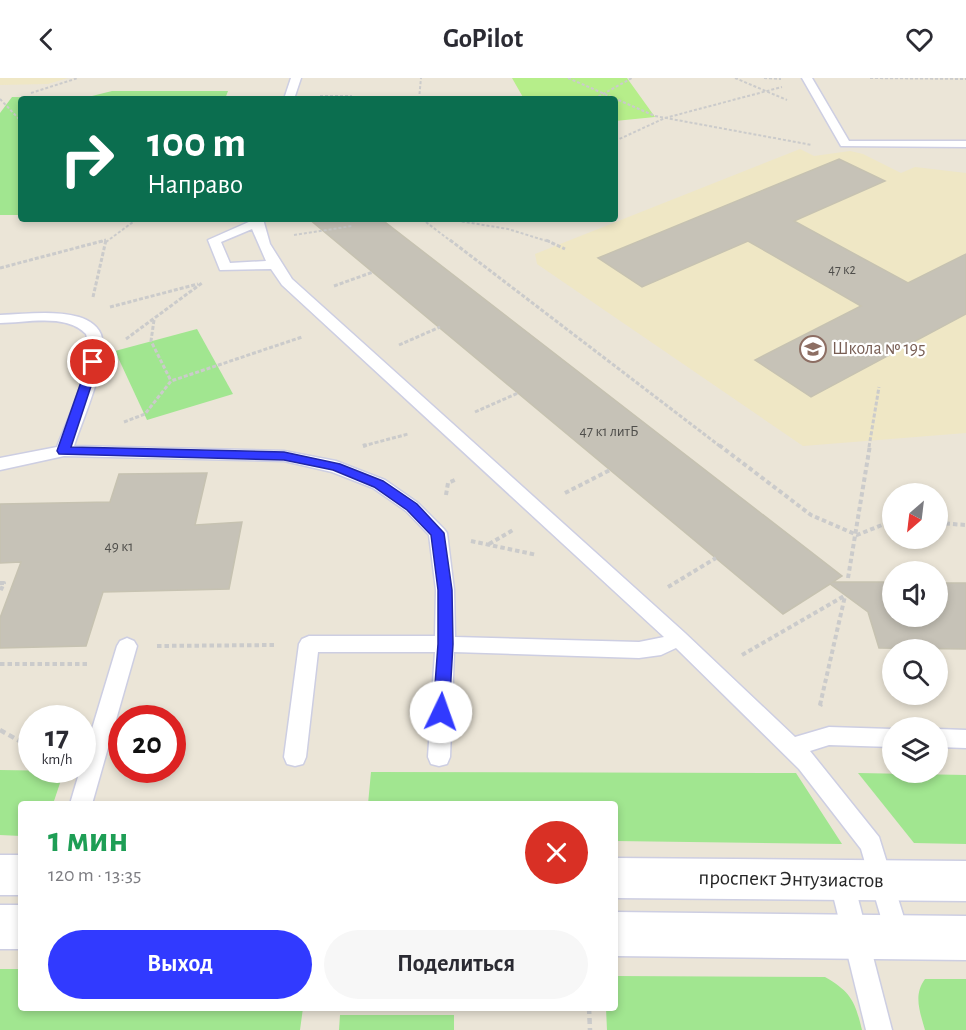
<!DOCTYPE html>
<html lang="ru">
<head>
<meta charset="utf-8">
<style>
	:root { --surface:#fff; --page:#f7f7f7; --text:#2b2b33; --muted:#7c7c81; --accent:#313aff }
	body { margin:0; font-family:"Alegreya Sans",sans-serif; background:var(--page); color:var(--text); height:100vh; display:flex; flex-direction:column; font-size:22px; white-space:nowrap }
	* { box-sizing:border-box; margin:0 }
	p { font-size:20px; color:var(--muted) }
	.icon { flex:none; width:33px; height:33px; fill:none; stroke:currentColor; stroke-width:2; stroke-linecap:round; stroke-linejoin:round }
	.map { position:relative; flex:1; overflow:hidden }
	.details { position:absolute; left:18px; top:723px; width:600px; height:210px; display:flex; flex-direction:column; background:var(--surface); border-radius:6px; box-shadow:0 3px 9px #0003 }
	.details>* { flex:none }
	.top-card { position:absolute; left:18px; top:18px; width:600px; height:126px; border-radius:6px; box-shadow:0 3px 9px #0003; background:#0b6e4f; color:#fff; overflow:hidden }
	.needle { width:39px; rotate:208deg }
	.fabs { position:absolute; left:882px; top:405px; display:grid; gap:12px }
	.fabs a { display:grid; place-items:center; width:66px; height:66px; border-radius:50%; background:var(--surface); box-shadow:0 3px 9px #0003; font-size:30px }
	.speed { position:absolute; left:18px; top:627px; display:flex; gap:12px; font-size:30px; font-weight:700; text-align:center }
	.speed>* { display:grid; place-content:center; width:78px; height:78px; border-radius:50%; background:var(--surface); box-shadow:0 3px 9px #0003; line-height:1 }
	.speed small { font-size:15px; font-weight:400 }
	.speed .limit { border:9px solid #d22; background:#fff; color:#111 }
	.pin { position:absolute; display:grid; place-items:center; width:51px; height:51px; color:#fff; margin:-26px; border:3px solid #fff; border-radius:50%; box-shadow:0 2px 6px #0007 }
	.me { position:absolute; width:66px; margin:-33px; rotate:3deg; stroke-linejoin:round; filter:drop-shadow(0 0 4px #0008) }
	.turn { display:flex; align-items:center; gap:21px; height:126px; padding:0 30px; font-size:27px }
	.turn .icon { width:78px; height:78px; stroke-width:2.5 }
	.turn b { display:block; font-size:42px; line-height:51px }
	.round { display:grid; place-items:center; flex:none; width:63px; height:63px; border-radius:32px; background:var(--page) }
	.headline { display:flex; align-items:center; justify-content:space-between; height:102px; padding:0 30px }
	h1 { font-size:36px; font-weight:600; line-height:45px; color:#1e9e55 }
	.action { display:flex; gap:12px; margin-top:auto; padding:12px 30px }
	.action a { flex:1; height:69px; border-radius:36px; background:var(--accent); color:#fff; font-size:24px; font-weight:600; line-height:69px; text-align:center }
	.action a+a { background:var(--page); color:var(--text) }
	header { display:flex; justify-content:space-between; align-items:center; height:78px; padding:0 30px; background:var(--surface); font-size:27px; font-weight:600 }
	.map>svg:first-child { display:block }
</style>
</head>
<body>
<header><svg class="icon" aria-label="back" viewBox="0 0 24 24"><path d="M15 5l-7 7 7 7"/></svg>GoPilot<svg class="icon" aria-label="heart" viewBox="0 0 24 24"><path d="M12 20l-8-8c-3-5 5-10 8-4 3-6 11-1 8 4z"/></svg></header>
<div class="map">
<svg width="966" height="952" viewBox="0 0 966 952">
	<rect width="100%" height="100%" fill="#ebe5d7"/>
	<g fill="#efe7c5">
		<polygon points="0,0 68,0 48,6 0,7"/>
		<polygon points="800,71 814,78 850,73 863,76 901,95 915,89 966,95 966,355 803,368 537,186 535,176"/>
	</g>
	<g fill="#a1e690">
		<polygon points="112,13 228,13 225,21 21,21 21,137 0,137 0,35 12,19 84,20"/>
		<polygon points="197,251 233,316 147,342 115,273"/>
		<polygon points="0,692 64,693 53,726 21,726 21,758 0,757"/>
		<polygon points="371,694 796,695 842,766 615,763 615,726 368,726"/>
		<polygon points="858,695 966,697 966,766 914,765"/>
		<polygon points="0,891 21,891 21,930 303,930 300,952 0,952"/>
		<path d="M615,898L825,899C851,914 855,923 862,952H607L606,930H615Z"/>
		<path d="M925,901H966V952H925C920,934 913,917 925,901Z"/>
		<polygon points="340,937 454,937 454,952 475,952 339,952"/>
	</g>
	<polygon fill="#b6ee8a" points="512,0 627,0 655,39 615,43 615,21 524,21"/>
	<g fill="#c6c2b7" stroke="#c6c2b1" stroke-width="1.5">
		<polygon points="839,81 885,103 794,143 908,205 966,176 966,236 811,319 755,282 861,228 748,163 642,209 598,180"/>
		<polygon points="309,141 381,141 842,498 833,504 892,504 892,538 938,538 938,505 966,505 966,571 879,570 868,534 830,506 783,536"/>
		<polygon points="207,395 195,447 242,444 229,511 103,514 86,568 0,570 0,540 21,484 0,485 0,426 110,424 119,396"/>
	</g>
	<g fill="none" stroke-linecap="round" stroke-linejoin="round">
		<defs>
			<g id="lane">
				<polygon points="291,0 301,0 294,21 284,21"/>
				<polygon points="802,0 812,0 849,63 966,63 966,69 841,68"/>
				<path d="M251,141H263L270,166L292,201L685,555L795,659L829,649L892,651V669L829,667L810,673L879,759L910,859L907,867L898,871L889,867L861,771L799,691L676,570L661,577L639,580L454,574L450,679L447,686L439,688L431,686L428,679L435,574H318L306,679L303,686L295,688L287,686L284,679L299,566L302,561L309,558H435L436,512L429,457L406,433L373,410L332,394L284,383L64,378L0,392V380L57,369C67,342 96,283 86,256C66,235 26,245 0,245V237C26,236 54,232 79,239C89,242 100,249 102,260C108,285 82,343 74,368L284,373L336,383L385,402L418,425L444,451L447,455L454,512L455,559L639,564L664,559L282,207L271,191L220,192L208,162L251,143ZM252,151L266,183L230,185L221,164Z"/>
				<polygon points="127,560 134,563 137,568 92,726 70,726 80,692 82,692 82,684 117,568 120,563"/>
				<polygon points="938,651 966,652 966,670 938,669"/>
				<polygon points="841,790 849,793 853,801 892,952 866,952 829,801 833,793"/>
			</g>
			<g id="secondary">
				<rect x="0" y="777" width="21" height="40"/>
				<polygon points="615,780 966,783 966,823 615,820"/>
				<rect x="0" y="827" width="21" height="44"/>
				<polygon points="615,834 966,838 966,882 615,878"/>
			</g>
		</defs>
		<use href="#lane" stroke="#cdcee2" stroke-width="3"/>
		<use href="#secondary" stroke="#cdcee2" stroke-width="3"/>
		<g stroke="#cbcbcb" stroke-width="2" stroke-dasharray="3 2" stroke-linecap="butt">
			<polyline points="568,0 655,38 812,67"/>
			<polyline points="735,0 787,22"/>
			<polyline points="764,0 781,1"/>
			<polyline points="870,0 966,1"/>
			<polyline points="31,15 78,0"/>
			<polyline points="320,18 352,18"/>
			<polyline points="0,21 21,43"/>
			<polyline points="419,21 421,0"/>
			<polyline points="594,21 632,0"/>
			<polyline points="615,63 665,40 782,9"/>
			<polyline points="422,141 452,164"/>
			<polyline points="447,141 508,151 550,164"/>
			<polyline points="384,143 438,141"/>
			<polyline points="294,157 352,148"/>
			<polyline points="100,164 106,162"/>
			<polyline points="106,164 137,141"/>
		</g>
		<g stroke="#cbcbcb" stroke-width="3" stroke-dasharray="4 2" stroke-linecap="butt">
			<polyline points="450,162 721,369"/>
			<polyline points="546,162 565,171"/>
			<polyline points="0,190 106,162"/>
			<polyline points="334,208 373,194"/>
			<polyline points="93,219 106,162"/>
			<polyline points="110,229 198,206"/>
			<polyline points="154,242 151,263 171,303"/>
			<polyline points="126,261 202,205"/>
			<polyline points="399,267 440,249"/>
			<polyline points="475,334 518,315"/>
			<polyline points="124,344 145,336 171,303 302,259"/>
			<polyline points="363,368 408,356"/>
			<polyline points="869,369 879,309"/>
		</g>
		<g stroke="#cbcbcb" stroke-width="4" stroke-dasharray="4.5 3" stroke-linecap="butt">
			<polyline points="719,367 811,437 857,457 892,443"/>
			<polyline points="363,368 366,367"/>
			<polyline points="565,415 610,392"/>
			<polyline points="446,417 448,405 457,401"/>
			<polyline points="938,445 966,447"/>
			<polyline points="471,463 537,477"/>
			<polyline points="489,466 513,452"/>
			<polyline points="848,500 870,367"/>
			<polyline points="0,505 4,505 0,514"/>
			<polyline points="668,509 716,480"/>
			<polyline points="157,568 276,567"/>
			<polyline points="742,577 844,518"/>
			<polyline points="0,586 88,586"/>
			<polyline points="820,627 845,518"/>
		</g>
		<g stroke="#cbcbcb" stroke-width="4.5" stroke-dasharray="6 4" stroke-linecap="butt">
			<polyline points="820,628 821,626"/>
			<polyline points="0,652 32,670"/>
			<polyline points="589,930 590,952"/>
		</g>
		<use href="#lane" fill="#fff" fill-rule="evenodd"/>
		<use href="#secondary" fill="#fff" fill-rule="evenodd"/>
	</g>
	<polygon fill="#313aff" stroke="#2026a6" stroke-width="1.5" points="93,281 99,284 71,369 284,374 340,386 383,403 417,426 444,455 452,512 453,566 449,634 447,639 441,641 436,639 433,634 438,566 438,512 431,457 407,432 374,409 333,392 284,382 59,376 57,373 88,284"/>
	<defs>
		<symbol id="school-ring" viewBox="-11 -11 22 22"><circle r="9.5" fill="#fff" stroke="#8d6e63" stroke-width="1.5"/><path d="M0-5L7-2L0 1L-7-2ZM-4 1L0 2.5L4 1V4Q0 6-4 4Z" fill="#8d6e63"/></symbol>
	</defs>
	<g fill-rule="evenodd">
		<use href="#school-ring" x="798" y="256" width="30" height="30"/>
	</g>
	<g text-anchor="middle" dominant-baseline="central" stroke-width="4.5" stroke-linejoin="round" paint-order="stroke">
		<g font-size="14" fill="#4f4e4b">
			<text x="842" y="192">47 к2</text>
		</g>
		<g font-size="15" fill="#4f4e4b">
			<text x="609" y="353">47 к1 литБ</text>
			<text x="119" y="468">49 к1</text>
		</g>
		<g font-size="18" fill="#785e54" stroke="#fff" text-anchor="start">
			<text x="832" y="271">Школа № 195</text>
		</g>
		<g font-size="21" fill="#272727" stroke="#fff">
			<text transform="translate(791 801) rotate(1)">проспект Энтузиастов</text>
		</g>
	</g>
</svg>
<div class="fabs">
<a><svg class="needle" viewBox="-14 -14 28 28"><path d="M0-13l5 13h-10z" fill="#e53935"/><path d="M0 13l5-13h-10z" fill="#7c7c81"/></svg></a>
<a><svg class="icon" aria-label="sound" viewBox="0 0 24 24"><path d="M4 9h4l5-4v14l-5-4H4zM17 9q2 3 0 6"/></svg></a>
<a><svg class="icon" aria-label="search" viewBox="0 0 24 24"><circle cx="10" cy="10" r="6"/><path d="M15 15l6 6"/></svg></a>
<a><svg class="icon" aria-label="layers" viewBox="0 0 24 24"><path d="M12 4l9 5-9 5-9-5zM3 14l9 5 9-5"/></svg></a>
</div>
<div class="speed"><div>17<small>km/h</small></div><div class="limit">20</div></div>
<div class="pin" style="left:93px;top:284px;background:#d93025"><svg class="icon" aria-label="arrive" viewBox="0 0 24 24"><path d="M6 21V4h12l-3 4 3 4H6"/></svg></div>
<svg class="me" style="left:441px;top:634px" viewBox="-20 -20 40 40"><circle r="19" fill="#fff"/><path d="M0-13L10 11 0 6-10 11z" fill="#313aff"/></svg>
<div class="top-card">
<div class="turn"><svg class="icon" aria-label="right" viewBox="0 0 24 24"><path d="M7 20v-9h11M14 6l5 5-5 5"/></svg><div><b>100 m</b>Направо</div></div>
</div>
<section class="details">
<div class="headline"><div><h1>1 мин</h1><p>120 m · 13:35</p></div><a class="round" style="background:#d93025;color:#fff"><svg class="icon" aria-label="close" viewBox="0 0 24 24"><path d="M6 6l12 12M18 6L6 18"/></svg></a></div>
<div class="action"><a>Выход</a><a>Поделиться</a></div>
</section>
</div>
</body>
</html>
